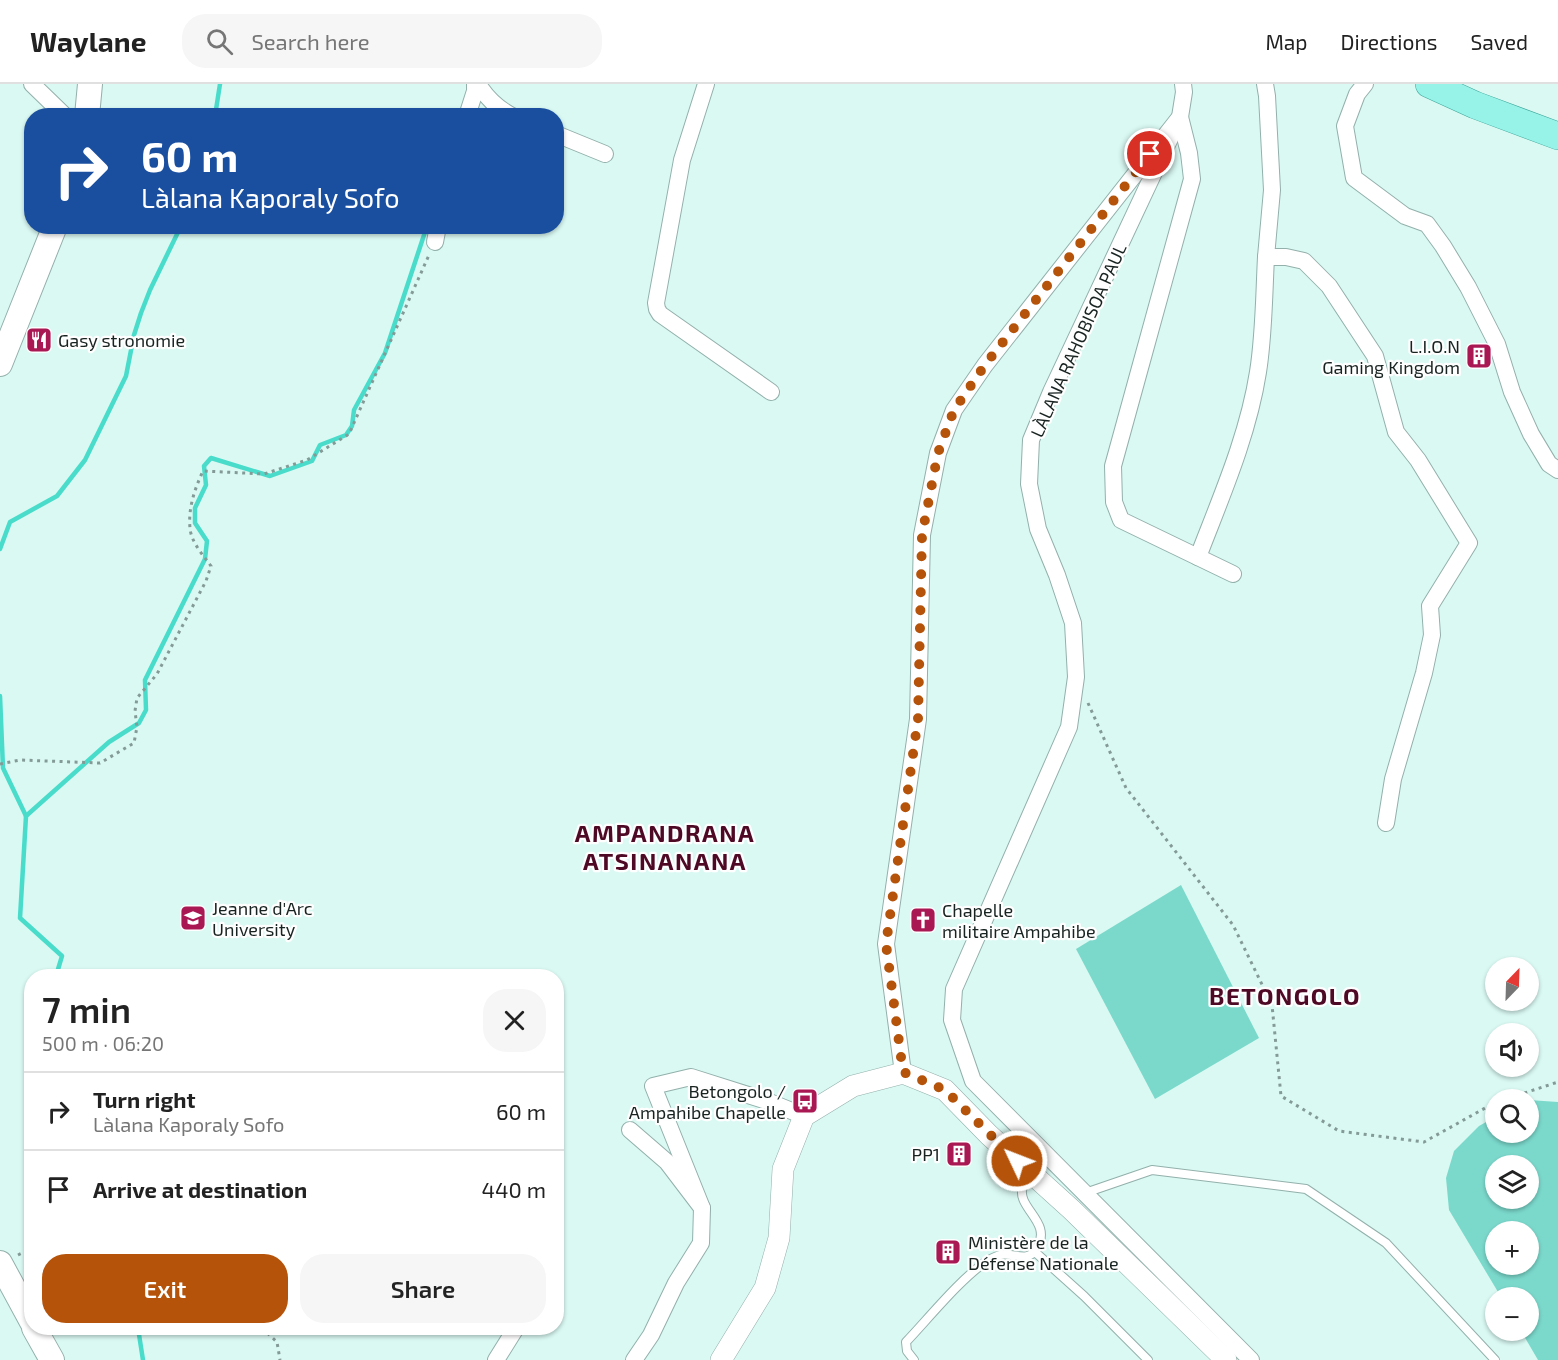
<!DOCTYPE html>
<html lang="en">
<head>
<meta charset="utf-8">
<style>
	:root { --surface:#fff; --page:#f6f6f6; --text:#222; --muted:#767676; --line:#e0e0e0; --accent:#b45309 }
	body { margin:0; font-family:"Exo 2",sans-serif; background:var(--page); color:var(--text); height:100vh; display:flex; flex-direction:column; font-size:22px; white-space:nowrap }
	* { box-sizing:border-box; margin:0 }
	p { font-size:20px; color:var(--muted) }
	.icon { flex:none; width:33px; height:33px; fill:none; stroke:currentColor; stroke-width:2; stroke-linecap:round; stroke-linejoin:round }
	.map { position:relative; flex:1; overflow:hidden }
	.side { position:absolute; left:24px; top:885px; width:540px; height:366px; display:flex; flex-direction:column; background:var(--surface); border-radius:24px; box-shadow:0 2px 4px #0004 }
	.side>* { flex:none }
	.hud { position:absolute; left:24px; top:24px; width:540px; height:126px; border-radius:24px; box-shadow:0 2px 4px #0004; background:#1a4fa0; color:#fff; overflow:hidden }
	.needle { width:39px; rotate:23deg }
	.tools { position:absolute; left:1485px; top:873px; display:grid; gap:12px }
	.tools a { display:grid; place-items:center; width:54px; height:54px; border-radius:50%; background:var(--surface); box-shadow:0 2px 4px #0004; font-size:30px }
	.pin { position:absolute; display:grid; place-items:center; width:51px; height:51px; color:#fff; margin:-26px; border:3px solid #fff; border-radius:50%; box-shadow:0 2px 6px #0007 }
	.me { position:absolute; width:66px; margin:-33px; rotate:313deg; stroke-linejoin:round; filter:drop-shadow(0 0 4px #0008) }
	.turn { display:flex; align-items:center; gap:21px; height:126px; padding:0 18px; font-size:27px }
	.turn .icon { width:78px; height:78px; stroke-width:2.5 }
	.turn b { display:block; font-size:42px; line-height:51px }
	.round { display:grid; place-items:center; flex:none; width:63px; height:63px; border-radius:24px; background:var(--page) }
	.head { display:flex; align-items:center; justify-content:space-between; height:102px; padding:0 18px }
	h1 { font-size:36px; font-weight:600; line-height:45px }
	.action { display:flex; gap:12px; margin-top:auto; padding:12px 18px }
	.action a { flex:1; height:69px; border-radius:24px; background:var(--accent); color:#fff; font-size:24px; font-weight:600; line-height:69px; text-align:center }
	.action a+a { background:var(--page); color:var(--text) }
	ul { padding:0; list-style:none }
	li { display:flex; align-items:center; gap:18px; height:78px; padding:0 18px; border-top:2px solid var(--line) }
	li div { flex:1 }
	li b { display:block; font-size:22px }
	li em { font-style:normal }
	header { display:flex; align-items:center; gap:36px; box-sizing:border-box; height:84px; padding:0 30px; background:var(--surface); border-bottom:2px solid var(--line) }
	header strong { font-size:28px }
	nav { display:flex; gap:33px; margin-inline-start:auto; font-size:21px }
	.search { width:420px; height:54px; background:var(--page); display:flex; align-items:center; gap:15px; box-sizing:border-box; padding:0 21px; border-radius:24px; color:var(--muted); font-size:22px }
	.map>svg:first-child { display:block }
</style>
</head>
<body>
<header>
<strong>Waylane</strong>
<div class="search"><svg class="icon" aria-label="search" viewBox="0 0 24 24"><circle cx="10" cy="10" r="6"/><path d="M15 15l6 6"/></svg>Search here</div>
<nav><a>Map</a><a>Directions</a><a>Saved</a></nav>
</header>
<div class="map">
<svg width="1558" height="1276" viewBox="0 0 1558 1276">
	<rect width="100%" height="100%" fill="#daf9f3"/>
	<g fill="#7bd9cc" fill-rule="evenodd">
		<polygon points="1181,801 1259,954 1155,1015 1076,865"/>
		<path d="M1529,1016L1558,1018V1276H1538L1521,1247L1528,1246V1214L1501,1213L1449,1126L1446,1094L1454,1067L1479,1042L1495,1033L1496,1048H1528ZM1496,1082H1528V1114H1496ZM1496,1148H1528V1180H1496Z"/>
	</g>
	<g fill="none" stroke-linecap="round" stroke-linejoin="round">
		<g stroke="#49dccb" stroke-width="4.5">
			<polyline points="215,32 220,0"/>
			<polyline points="0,465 10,438 57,412 85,376 126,292 134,251 141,229 150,206 181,142"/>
			<polyline points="0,612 3,684 26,732 20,834 62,872 56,892"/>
			<polyline points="26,732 109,658 139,639 146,626 145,596 205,475 207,457 195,439 195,424 206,401 204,382 211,374 270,392 312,377 320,361 346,351 352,342 354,326 385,269 427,142"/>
			<polyline points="138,1244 143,1276"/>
		</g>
		<defs>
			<g id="service">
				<polyline points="1085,1109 1152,1086 1306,1105 1386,1159 1495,1276"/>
				<polyline points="1035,1168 1084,1212 1148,1276"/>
				<path d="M914,1276L907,1267L906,1258C928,1235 961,1194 987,1177C991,1175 996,1172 1000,1171C1013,1168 1028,1180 1037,1164C1053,1137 1015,1124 1023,1102C1025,1098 1028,1093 1031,1090"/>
			</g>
			<g id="minor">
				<polyline points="32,0 65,32"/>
				<path d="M478,0C487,15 497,24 512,32"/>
				<polyline points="706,0 682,76 656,219 657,225 660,230 771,308"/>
				<polyline points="1265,0 1267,12 1272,106 1266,173 1286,173 1304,177 1329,202 1375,272 1396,348 1418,376 1469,459 1430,522 1432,551 1424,589 1393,695 1386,739"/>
				<polyline points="1365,0 1357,10 1345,42 1354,94 1405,132 1427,140 1443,162 1468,203 1497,260 1512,308 1531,350 1549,380 1558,386"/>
				<polyline points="467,32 475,7 475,0"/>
				<polyline points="1180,33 1051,308 1031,356 1029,400 1038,445 1057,491 1073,539 1076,593 1069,643 954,905 952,936 973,997 1251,1276"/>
				<polyline points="1180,33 1189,69 1192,95 1113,382 1114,418 1121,436 1233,490"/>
				<polyline points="556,50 605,70"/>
				<polyline points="435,158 438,142"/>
				<path d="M1198,473C1221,413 1248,352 1258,288C1264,251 1264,211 1266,173"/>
				<polyline points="903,989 886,860 918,635 922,451 938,369 954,326 985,281 1180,33 1184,8 1183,0"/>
				<polyline points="630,1046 667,1078 702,1124 701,1159 676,1199 651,1251 634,1276"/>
				<polyline points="702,1124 653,1002 691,993 767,1017 804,1032"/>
				<polyline points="496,1276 516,1244"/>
			</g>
			<polyline id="tertiary" points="721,1276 765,1204 779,1154 783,1085 804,1032 853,1002 903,989 945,1006 989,1051 1072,1126 1226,1276"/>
			<g id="secondary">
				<polyline points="87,32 90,0"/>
				<polyline points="0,280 55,142"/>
				<polyline points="0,1179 32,1238"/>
				<polyline points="34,1244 52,1276"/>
			</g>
			<polyline id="primary" points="1429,0 1475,21 1558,52"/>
		</defs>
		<use href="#service" stroke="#93b0ab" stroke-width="10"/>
		<use href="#minor" stroke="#93b0ab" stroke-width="18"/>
		<use href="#tertiary" stroke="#93b0ab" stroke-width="22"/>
		<use href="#secondary" stroke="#93b0ab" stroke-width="26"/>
		<use href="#primary" stroke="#3ea599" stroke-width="28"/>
		<g stroke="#849a96" stroke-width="3" stroke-dasharray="3 4.5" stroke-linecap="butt">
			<polyline points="1088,619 1126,704 1233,841 1272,921 1281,1012 1339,1047 1424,1058 1496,1018"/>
			<path d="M0,680L20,676L100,679L134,659L137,643L135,627L137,614L157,590L206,497L211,482C203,471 191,458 190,444C188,424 195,404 203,387L264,390L307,376L349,350L429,171"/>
			<polyline points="1503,1016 1558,998"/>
			<polyline points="18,1171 32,1164"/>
			<polyline points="262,1244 277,1258 280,1276"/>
		</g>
		<use href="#service" stroke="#fff" stroke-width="8"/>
		<use href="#minor" stroke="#fff" stroke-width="16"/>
		<use href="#tertiary" stroke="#fff" stroke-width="21"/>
		<use href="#secondary" stroke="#fff" stroke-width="24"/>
		<use href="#primary" stroke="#97f3e8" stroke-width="27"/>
	</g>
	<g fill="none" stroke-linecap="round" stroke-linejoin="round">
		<polyline stroke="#b45309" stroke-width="10" stroke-dasharray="0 18" points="1017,1077 945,1006 903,988 886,860 918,635 922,451 938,369 954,326 985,281 1150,70"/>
	</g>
	<defs>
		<symbol id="restaurant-square" viewBox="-11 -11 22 22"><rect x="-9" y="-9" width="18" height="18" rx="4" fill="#a91853" stroke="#fefefe"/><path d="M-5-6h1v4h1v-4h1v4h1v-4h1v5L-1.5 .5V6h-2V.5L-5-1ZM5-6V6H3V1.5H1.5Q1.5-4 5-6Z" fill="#fff"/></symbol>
		<symbol id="building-square" viewBox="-11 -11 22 22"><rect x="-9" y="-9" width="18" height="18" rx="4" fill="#a91853" stroke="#fefefe"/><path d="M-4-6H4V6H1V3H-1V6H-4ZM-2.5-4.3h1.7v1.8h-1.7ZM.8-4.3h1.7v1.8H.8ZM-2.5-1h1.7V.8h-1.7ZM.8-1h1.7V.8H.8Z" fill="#fff"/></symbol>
		<symbol id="university-square" viewBox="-11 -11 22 22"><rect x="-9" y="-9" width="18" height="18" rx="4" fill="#a91853" stroke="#fefefe"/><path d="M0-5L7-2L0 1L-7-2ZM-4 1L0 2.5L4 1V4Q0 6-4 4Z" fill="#fff"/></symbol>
		<symbol id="church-square" viewBox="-11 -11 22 22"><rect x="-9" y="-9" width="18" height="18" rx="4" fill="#a91853" stroke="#fefefe"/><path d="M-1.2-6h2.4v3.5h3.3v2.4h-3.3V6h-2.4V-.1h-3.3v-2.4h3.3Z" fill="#fff"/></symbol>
		<symbol id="bus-square" viewBox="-11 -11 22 22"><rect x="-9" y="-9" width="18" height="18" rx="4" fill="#a91853" stroke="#fefefe"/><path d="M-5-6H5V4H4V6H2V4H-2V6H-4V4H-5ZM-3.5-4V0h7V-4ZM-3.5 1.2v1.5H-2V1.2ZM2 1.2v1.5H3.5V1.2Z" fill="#fff"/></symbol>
	</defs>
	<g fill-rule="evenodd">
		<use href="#restaurant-square" x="24" y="241" width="30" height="30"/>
		<use href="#building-square" x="1464" y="257" width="30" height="30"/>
		<use href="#university-square" x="178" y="819" width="30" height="30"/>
		<use href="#church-square" x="908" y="821" width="30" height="30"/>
		<use href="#bus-square" x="790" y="1002" width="30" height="30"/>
		<use href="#building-square" x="944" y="1055" width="30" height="30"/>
		<use href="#building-square" x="933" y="1153" width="30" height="30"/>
	</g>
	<g text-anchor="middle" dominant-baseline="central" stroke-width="4.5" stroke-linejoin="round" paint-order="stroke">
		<g font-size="18" fill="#182321" stroke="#fefefe" text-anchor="start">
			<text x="58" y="256">Gasy stronomie</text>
			<text x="1460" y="262" text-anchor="end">L.I.O.N<tspan x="1460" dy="21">Gaming Kingdom</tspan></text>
			<text x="212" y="824">Jeanne d'Arc<tspan x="212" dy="21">University</tspan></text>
			<text x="942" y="826">Chapelle<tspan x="942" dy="21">militaire Ampahibe</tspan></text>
			<text x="786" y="1007" text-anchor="end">Betongolo /<tspan x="786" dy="21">Ampahibe Chapelle</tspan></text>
			<text x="940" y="1070" text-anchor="end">PP1</text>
			<text x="968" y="1158">Ministère de la<tspan x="968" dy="21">Défense Nationale</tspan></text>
		</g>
		<g font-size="18" fill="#182321" stroke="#fefefe">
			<text transform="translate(1078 256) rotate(-66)">LÀLANA RAHOBISOA PAUL</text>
		</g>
		<g font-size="24" font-weight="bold" letter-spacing="1.5" fill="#4e0924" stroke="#fefefe">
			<text x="665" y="748">AMPANDRANA<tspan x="665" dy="28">ATSINANANA</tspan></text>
			<text x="1285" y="911">BETONGOLO</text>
		</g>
	</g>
</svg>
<div class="tools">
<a><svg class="needle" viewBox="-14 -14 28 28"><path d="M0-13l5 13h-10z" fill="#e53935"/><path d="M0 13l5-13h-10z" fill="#767676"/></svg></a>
<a><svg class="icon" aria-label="sound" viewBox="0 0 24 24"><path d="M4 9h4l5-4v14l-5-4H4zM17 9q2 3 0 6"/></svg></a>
<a><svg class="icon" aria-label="search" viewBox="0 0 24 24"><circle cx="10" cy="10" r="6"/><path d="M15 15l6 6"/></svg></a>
<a><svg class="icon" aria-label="layers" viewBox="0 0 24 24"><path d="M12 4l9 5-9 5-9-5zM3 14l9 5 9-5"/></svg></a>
<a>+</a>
<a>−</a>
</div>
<div class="pin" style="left:1150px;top:70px;background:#d93025"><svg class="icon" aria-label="arrive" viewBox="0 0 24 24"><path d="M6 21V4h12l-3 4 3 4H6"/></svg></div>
<svg class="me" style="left:1017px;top:1077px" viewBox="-20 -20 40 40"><circle r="17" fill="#b45309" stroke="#fff" stroke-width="3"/><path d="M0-11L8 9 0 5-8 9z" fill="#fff"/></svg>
<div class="hud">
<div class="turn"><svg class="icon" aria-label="right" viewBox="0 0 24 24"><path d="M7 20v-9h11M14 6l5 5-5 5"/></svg><div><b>60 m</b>Làlana Kaporaly Sofo</div></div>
</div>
<section class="side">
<div class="head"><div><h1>7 min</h1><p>500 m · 06:20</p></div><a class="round"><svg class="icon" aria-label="close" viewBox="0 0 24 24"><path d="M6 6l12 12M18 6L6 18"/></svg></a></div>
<ul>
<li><svg class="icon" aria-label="right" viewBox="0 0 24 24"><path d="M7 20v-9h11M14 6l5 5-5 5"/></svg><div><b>Turn right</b><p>Làlana Kaporaly Sofo</p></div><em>60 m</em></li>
<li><svg class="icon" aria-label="arrive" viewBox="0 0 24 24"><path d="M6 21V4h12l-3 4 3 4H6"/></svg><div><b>Arrive at destination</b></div><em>440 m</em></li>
</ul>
<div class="action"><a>Exit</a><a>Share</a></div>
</section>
</div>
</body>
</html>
